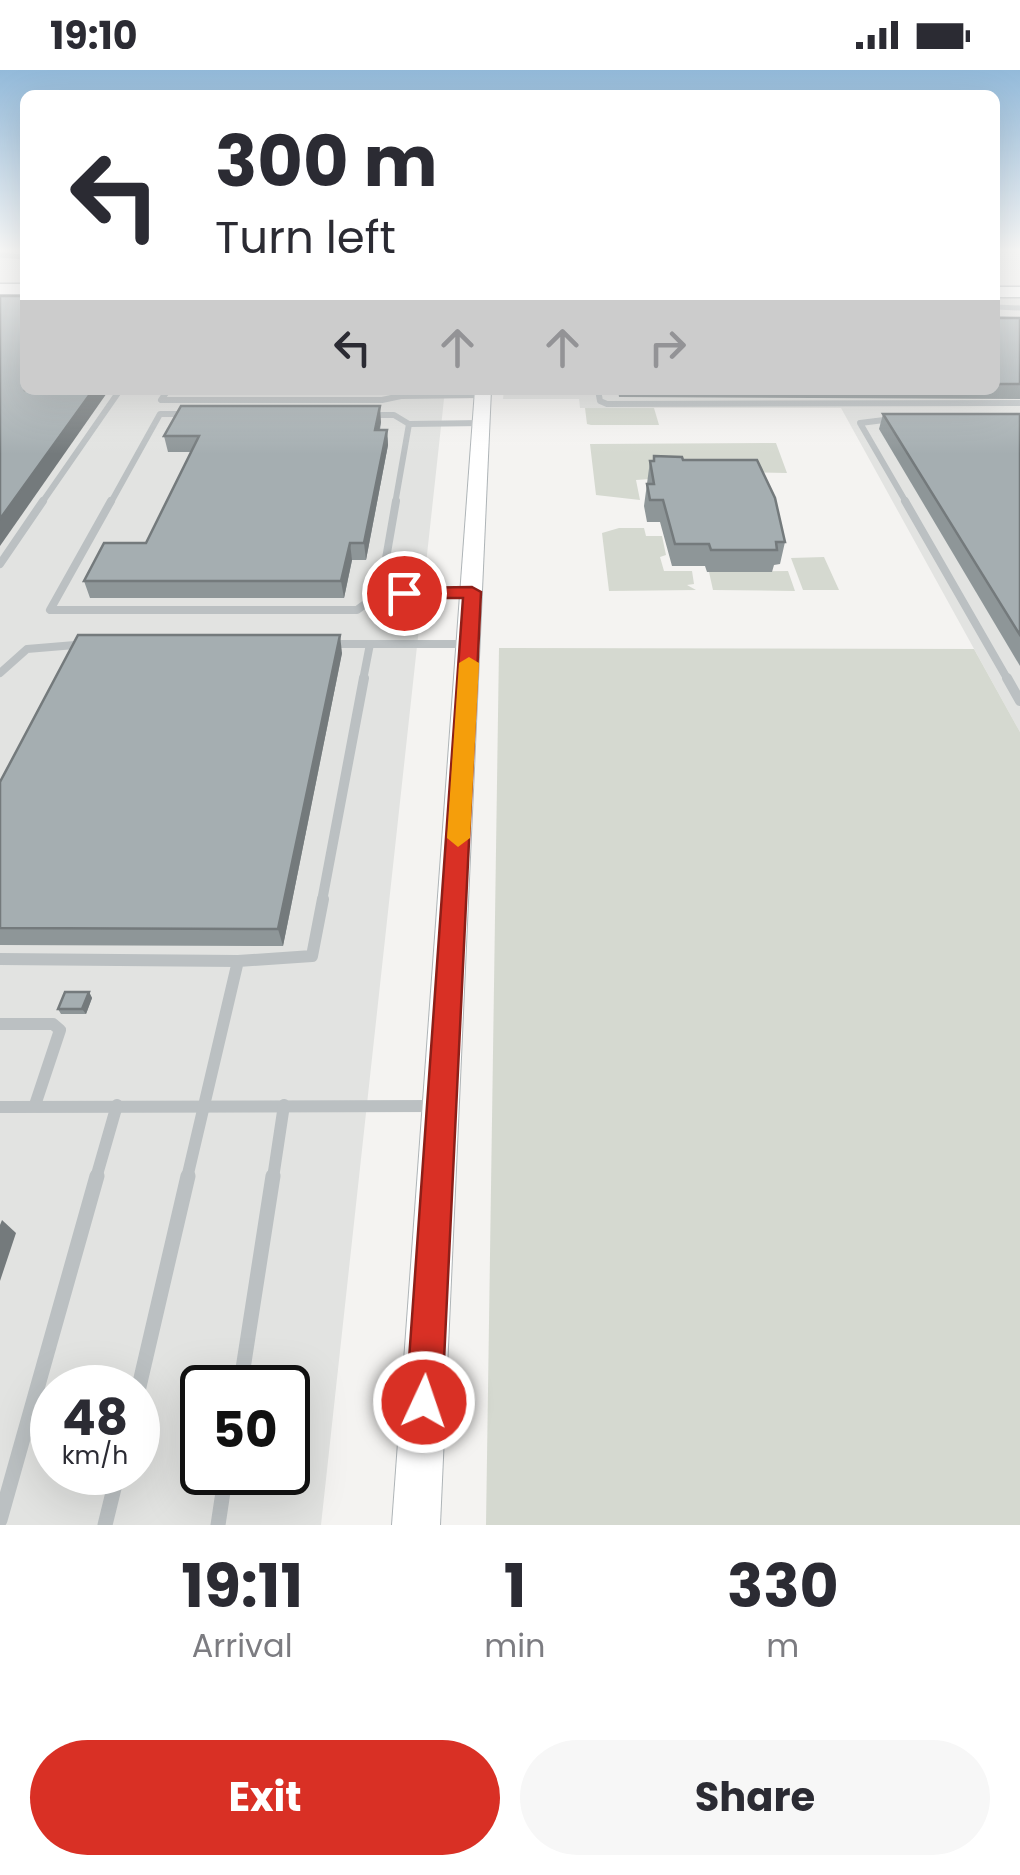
<!DOCTYPE html>
<html lang="en">
<head>
<meta charset="utf-8">
<style>
	:root { --surface:#fff; --page:#f7f7f7; --text:#2b2b33; --muted:#7c7c81; --accent:#d93025 }
	body { margin:0; font-family:Poppins,sans-serif; background:var(--page); color:var(--text); height:100vh; display:flex; flex-direction:column; font-size:38px; white-space:nowrap }
	* { box-sizing:border-box; margin:0 }
	p { font-size:32px; color:var(--muted) }
	.icon { flex:none; width:55px; height:55px; fill:none; stroke:currentColor; stroke-width:2; stroke-linecap:round; stroke-linejoin:round }
	.map { position:relative; height:1455px; overflow:hidden }
	.side { display:flex; flex-direction:column; background:var(--surface); flex:1 }
	.side>* { flex:none }
	.top-card { position:absolute; left:20px; top:20px; width:980px; height:305px; border-radius:15px; box-shadow:0 10px 40px #0002; background:#fff; color:var(--text); overflow:hidden }
	.speed { position:absolute; left:30px; top:1295px; display:flex; gap:20px; font-size:50px; font-weight:700; text-align:center }
	.speed>* { display:grid; place-content:center; width:130px; height:130px; border-radius:50%; background:var(--surface); box-shadow:0 10px 40px #0002; line-height:1 }
	.speed small { font-size:25px; font-weight:400 }
	.speed .limit { border:5px solid #111; border-radius:15px; background:#fff; color:#111 }
	.pin { position:absolute; display:grid; place-items:center; width:85px; height:85px; color:#fff; margin:-42px; border:5px solid #fff; border-radius:50%; box-shadow:0 2px 10px #0007 }
	.me { position:absolute; width:110px; margin:-55px; rotate:3deg; stroke-linejoin:round; filter:drop-shadow(0 0 8px #0008) }
	.turn { display:flex; align-items:center; gap:35px; height:210px; padding:0 30px; font-size:45px }
	.turn .icon { width:130px; height:130px; stroke-width:2.5 }
	.turn b { display:block; font-size:70px; line-height:85px }
	.lanes { display:flex; align-items:center; height:95px; padding:0 30px; background:#0003; justify-content:center; gap:50px; direction:ltr }
	.lanes .off { opacity:.35 }
	.eta { display:flex; justify-content:space-evenly; align-items:center; height:170px; text-align:center }
	.eta b { font-size:60px; font-weight:700; line-height:70px }
	.cta { display:flex; gap:20px; margin-top:auto; padding:20px 30px }
	.cta a { flex:1; height:115px; border-radius:60px; background:var(--accent); color:#fff; font-size:40px; font-weight:700; line-height:115px; text-align:center }
	.cta a+a { background:var(--page); color:var(--text) }
	.status { display:flex; justify-content:space-between; align-items:center; height:70px; padding:0 50px; background:var(--surface); direction:ltr }
	.status svg { height:28px; fill:currentColor }
	.map>svg:first-child { display:block }
</style>
</head>
<body>
<div class="status"><b>19:10</b><svg viewBox="0 0 49 12"><path d="M0 12V9h3v3zM5 12V6h3v6zM10 12V3h3v9zM15 12V0h3v12zM26 1h20v11H26zM47 4h2v5h-2z"/></svg></div>
<div class="map">
<svg width="1020" height="1455" viewBox="0 0 1020 1455">
	<rect width="100%" height="100%" fill="#f4f3f1"/>
	<g fill="#e2e3e1" fill-rule="evenodd">
		<path d="M0,226L25,320H445L321,1455H0ZM52,1318H138V1402H52ZM202,1318H288V1402H202Z"/>
		<polygon points="995,228 1020,228 1020,662 841,338 580,338 579,329 503,329 504,320 995,320"/>
	</g>
	<g fill="#d5d9d0">
		<polygon points="585,338 654,338 659,355 591,355 587,354"/>
		<polygon points="776,373 787,403 649,400 650,409 636,410 640,430 596,425 590,374"/>
		<polygon points="619,458 644,458 646,466 662,466 666,485 660,487 664,501 692,501 694,514 687,515 696,520 609,521 602,463"/>
		<polygon points="824,487 839,520 803,520 791,488"/>
		<polygon points="788,501 795,521 713,520 709,502"/>
		<polygon points="499,578 974,579 1020,662 1020,1455 486,1455"/>
	</g>
	<g fill="none" stroke-linecap="round" stroke-linejoin="round">
		<defs>
			<polygon id="secondary" points="475,320 491,320 440,1455 392,1455"/>
			<g id="primary">
				<rect x="0" y="214" width="25" height="10"/>
				<rect x="995" y="217" width="25" height="10"/>
			</g>
		</defs>
		<use href="#secondary" stroke="#aeb4b7" stroke-width="2"/>
		<use href="#primary" stroke="#afb4b6" stroke-width="3"/>
		<g stroke="#bbc0c2" stroke-width="5">
			<polyline points="0,185 25,187"/>
			<polyline points="995,237 1020,238"/>
			<polyline points="995,248 1020,250"/>
		</g>
		<g stroke="#bbc0c2" stroke-width="6">
			<polyline points="168,320 161,330 382,330 401,326 483,325"/>
			<polyline points="598,320 600,331 607,334 1020,333"/>
			<polyline points="369,345 394,345 409,354 481,353"/>
			<polyline points="892,349 860,353 907,434"/>
			<polyline points="41,434 120,320"/>
			<polyline points="110,434 160,344 187,344"/>
			<polyline points="395,434 409,354"/>
		</g>
		<g stroke="#bbc0c2" stroke-width="8">
			<polyline points="111,431 50,540 357,540 380,523 471,523"/>
			<polyline points="905,431 1008,610"/>
			<polyline points="0,494 43,431"/>
			<polyline points="380,523 396,431"/>
			<polyline points="329,574 467,574"/>
			<polyline points="0,603 27,579 87,574"/>
			<polyline points="363,610 370,574"/>
		</g>
		<g stroke="#bbc0c2" stroke-width="10">
			<polyline points="1007,608 1020,631"/>
			<polyline points="322,831 364,608"/>
		</g>
		<g stroke="#bbc0c2" stroke-width="12">
			<polyline points="0,889 238,891"/>
			<polyline points="0,954 53,954 60,960 35,1035"/>
			<polyline points="0,1037 436,1036"/>
			<polyline points="96,1108 117,1035"/>
			<polyline points="187,1108 238,891 312,886 323,829"/>
			<polyline points="273,1108 284,1035"/>
		</g>
		<g stroke="#bbc0c2" stroke-width="15">
			<polyline points="240,1318 273,1106"/>
			<polyline points="138,1321 188,1106"/>
			<polyline points="0,1450 97,1106"/>
			<polyline points="105,1455 118,1402"/>
			<polyline points="218,1455 226,1402"/>
		</g>
		<use href="#secondary" fill="#fff" fill-rule="evenodd"/>
		<use href="#primary" fill="#fff" fill-rule="evenodd"/>
	</g>
	<g fill="#8e9698">
		<polygon points="995,248 1020,248 1020,329 619,327 618,320 995,320"/>
		<polygon points="219,320 382,320 382,323 220,323"/>
		<polygon points="883,344 1020,344 1020,596 879,359"/>
		<polygon points="381,352 380,360 387,360 388,375 366,490 352,490 344,528 90,528 84,511 146,473 191,382 168,382 164,366"/>
		<polygon points="654,386 683,390 785,472 780,494 774,495 772,502 707,502 705,496 672,496 660,452 647,452 644,436 650,391 653,391"/>
		<polygon points="342,583 283,876 0,875 0,712"/>
		<polygon points="89,922 92,928 86,944 61,944 58,939"/>
	</g>
	<g fill="#747a7c">
		<polygon points="93,320 109,320 0,476 0,449"/>
		<polygon points="380,336 381,352 376,375 375,360"/>
		<polygon points="387,360 388,375 366,490 364,473"/>
		<polygon points="350,473 352,490 344,528 341,511"/>
		<polygon points="340,565 342,583 283,876 278,859"/>
		<polygon points="89,922 92,928 86,944 82,939"/>
		<polygon points="2,1150 16,1163 0,1211 0,1155"/>
	</g>
	<g fill="#a5aeb1" stroke="#747a7c" stroke-width="2.5">
		<polygon points="0,226 25,226 25,320 93,320 0,449"/>
		<rect x="995" y="248" width="25" height="66"/>
		<polygon points="181,336 380,336 375,360 387,360 364,473 350,473 341,511 84,511 104,473 146,473 199,366 164,366"/>
		<polygon points="883,344 1020,344 1020,565"/>
		<polygon points="654,386 682,387 683,390 757,390 775,428 785,472 776,472 777,480 711,480 709,474 675,474 663,430 650,430 647,414 654,414 650,391 654,391"/>
		<polygon points="78,565 340,565 278,859 0,858 0,712"/>
		<polygon points="65,922 89,922 82,939 58,939"/>
	</g>
	<linearGradient id="sky" x2="0" y2="1"><stop stop-color="#93bada"/><stop offset="0.47" stop-color="#fafaf9"/><stop offset="1" stop-color="#fafaf9" stop-opacity="0"/></linearGradient>
	<rect width="1020" height="384" fill="url(#sky)"/>
	<polygon fill="#d93025" stroke="#8d1f18" stroke-width="2.5" points="472,517 481,522 442,1332 437,1344 424,1350 411,1344 406,1332 463,528 404,528 395,523 404,518"/>
	<polygon fill="#f59e0b" points="469,587 479,593 470,768 458,777 447,768 459,593"/>
</svg>
<div class="speed"><div>48<small>km/h</small></div><div class="limit">50</div></div>
<div class="pin" style="left:404px;top:523px;background:#d93025"><svg class="icon" aria-label="arrive" viewBox="0 0 24 24"><path d="M6 21V4h12l-3 4 3 4H6"/></svg></div>
<svg class="me" style="left:424px;top:1332px" viewBox="-20 -20 40 40"><circle r="17" fill="#d93025" stroke="#fff" stroke-width="3"/><path d="M0-11L8 9 0 5-8 9z" fill="#fff"/></svg>
<div class="top-card">
<div class="turn"><svg class="icon" aria-label="left" viewBox="0 0 24 24"><path d="M17 20v-9H6M10 6l-5 5 5 5"/></svg><div><b>300 m</b>Turn left</div></div>
<div class="lanes"><svg class="icon" aria-label="left" viewBox="0 0 24 24"><path d="M17 20v-9H6M10 6l-5 5 5 5"/></svg><svg class="icon off" aria-label="ahead" viewBox="0 0 24 24"><path d="M12 20V5M6 11l6-6 6 6"/></svg><svg class="icon off" aria-label="ahead" viewBox="0 0 24 24"><path d="M12 20V5M6 11l6-6 6 6"/></svg><svg class="icon off" aria-label="right" viewBox="0 0 24 24"><path d="M7 20v-9h11M14 6l5 5-5 5"/></svg></div>
</div>
</div>
<section class="side">
<div class="eta">
<div><b>19:11</b><p>Arrival</p></div>
<div><b>1</b><p>min</p></div>
<div><b>330</b><p>m</p></div>
</div>
<div class="cta"><a>Exit</a><a>Share</a></div>
</section>
</body>
</html>
